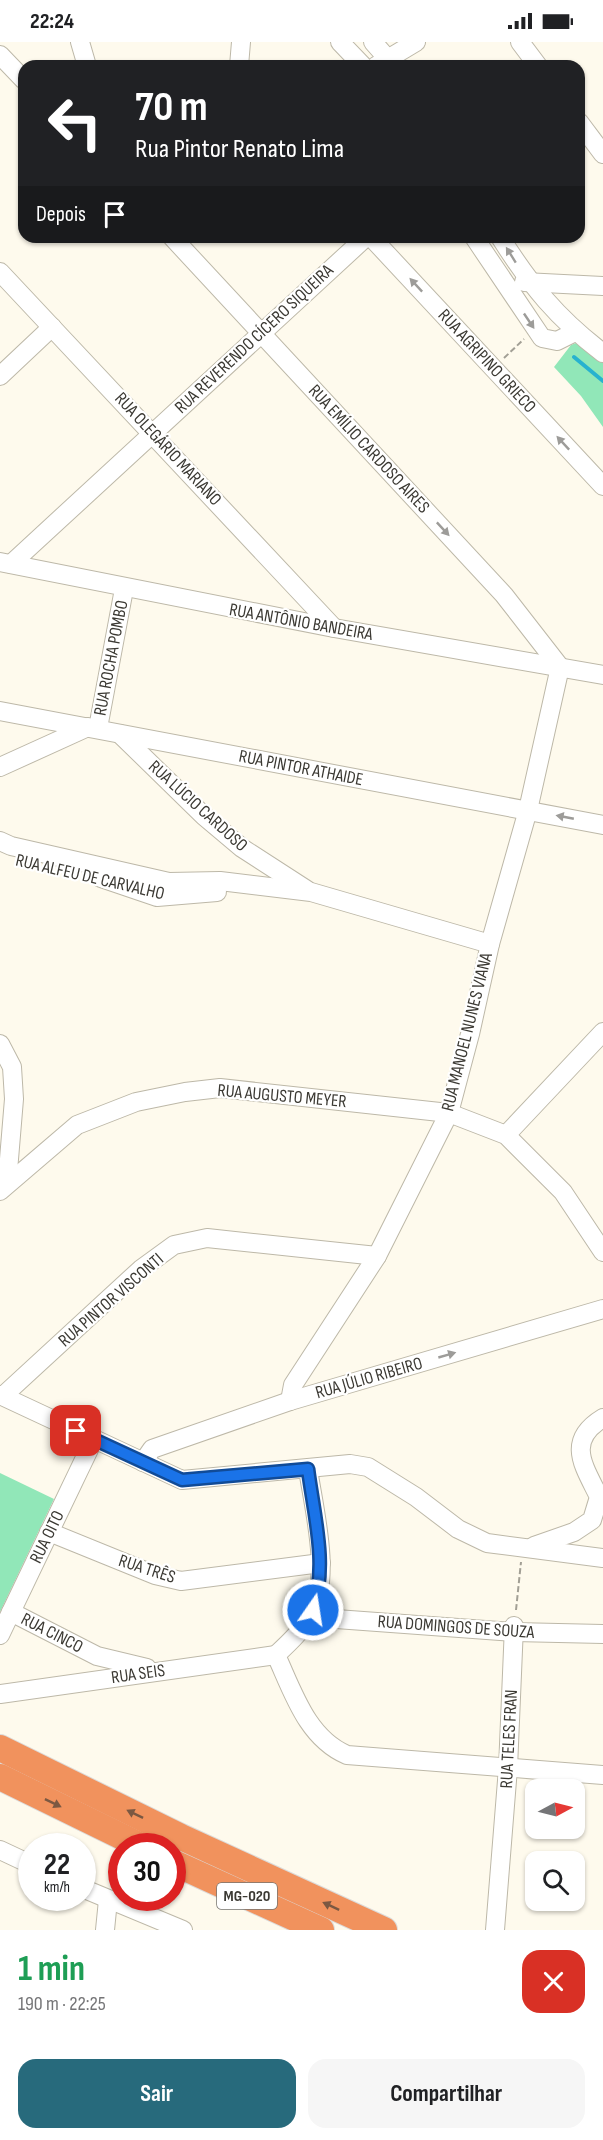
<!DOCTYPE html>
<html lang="pt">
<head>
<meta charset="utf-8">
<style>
	:root { --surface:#fff; --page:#f6f6f6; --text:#202124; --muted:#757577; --accent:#276a7c }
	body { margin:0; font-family:"Sofia Sans Condensed",sans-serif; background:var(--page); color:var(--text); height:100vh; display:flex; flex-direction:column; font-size:22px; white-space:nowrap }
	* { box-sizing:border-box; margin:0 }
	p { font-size:20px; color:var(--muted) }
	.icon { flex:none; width:33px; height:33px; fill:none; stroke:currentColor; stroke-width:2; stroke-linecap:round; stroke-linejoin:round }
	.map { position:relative; height:1888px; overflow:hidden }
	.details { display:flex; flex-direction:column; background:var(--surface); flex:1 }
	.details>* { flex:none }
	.hud { position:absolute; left:18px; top:18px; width:567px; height:183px; border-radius:18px; box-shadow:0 2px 4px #0004; background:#202124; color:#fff; overflow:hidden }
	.needle { width:39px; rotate:83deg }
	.buttons { position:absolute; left:525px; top:1737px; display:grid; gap:12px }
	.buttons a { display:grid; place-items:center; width:60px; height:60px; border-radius:12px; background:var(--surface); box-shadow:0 2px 4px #0004; font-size:30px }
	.speed { position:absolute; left:18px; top:1791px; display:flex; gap:12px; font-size:30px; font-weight:700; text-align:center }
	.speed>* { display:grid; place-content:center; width:78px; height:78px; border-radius:50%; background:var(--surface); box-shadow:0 2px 4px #0004; line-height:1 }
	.speed small { font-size:15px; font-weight:400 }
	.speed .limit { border:9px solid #d22; background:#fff; color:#111 }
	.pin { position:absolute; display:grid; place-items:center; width:51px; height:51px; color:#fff; margin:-26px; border-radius:12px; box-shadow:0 3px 9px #0006 }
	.me { position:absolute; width:66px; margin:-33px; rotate:13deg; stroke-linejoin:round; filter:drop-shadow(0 0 4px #0008) }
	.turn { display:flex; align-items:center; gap:21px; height:126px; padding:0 18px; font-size:27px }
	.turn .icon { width:78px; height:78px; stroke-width:2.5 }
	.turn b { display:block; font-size:42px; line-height:51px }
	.then { display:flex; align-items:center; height:57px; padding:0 18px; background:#0003; gap:12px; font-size:22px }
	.round { display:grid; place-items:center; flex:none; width:63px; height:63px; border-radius:18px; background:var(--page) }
	.headline { display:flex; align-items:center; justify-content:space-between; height:102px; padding:0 18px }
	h1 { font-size:36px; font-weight:700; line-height:45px; color:#1e9e55 }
	.action { display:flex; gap:12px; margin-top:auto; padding:12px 18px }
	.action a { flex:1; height:69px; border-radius:18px; background:var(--accent); color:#fff; font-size:24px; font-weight:700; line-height:69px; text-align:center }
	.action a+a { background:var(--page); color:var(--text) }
	.status { display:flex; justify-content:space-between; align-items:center; height:42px; padding:0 30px; background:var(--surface); direction:ltr }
	.status svg { height:16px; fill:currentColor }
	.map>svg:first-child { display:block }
</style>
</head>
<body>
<div class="status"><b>22:24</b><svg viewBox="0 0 49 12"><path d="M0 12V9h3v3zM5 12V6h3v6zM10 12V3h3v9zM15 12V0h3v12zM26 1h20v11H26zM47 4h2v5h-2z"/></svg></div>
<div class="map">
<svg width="603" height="1888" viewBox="0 0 603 1888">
	<rect width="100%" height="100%" fill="#fefaed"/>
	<g fill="#91e7b8">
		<polygon points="584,298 603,316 603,385 581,354 554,325 571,303"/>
		<polygon points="0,1431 54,1457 0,1570"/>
	</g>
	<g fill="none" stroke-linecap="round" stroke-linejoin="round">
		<polyline stroke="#27b2cf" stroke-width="4" points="574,315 603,339"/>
		<defs>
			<g id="minor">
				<polyline points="80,0 87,24"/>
				<polyline points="340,0 363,24"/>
				<polyline points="373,0 394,24"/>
				<polyline points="520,0 538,24"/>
				<polyline points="0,13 24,38"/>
				<polyline points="239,24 241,0"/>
				<polyline points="376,24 416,0"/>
				<polyline points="579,80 603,112"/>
				<polyline points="172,195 504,553 560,625"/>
				<polyline points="371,195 603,444"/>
				<polyline points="474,195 542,296 557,299 575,290"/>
				<path d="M500,195C531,244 557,276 603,311"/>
				<polyline points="0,230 334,586"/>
				<polyline points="524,240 603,244"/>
				<polyline points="0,334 52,285"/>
				<polyline points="0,520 334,586 603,633"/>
				<polyline points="11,522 366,195"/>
				<polyline points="0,669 603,783"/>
				<polyline points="98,686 124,547"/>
				<polyline points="120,692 204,774 242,806 307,848"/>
				<polyline points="0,725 88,685"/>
				<polyline points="0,799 11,804 169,840 220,839 311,850 490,902"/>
				<polyline points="101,836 157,855 217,850"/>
				<polyline points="0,1002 12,1025 14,1057 7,1141"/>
				<polyline points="506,1093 603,990"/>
				<polyline points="0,1149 77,1083 136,1060 185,1050 220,1046 449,1071 506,1093 563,1150 603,1210"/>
				<polyline points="0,1353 182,1438 350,1422 368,1425 416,1455 458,1487 487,1501 603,1516"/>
				<polyline points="3,1354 141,1227 174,1203 207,1196 377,1214"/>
				<polyline points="290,1359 293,1343 377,1214 449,1071 470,992 490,902 528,768 560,625"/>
				<polyline points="143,1420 152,1407 290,1359 603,1267"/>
				<polyline points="49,1490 155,1533 181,1539 321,1521"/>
				<path d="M534,1504L574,1490L592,1478L599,1455C584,1424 565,1399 603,1376"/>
				<polyline points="11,1570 97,1614 147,1626"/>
				<polyline points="309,1575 514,1590 603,1592"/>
				<polyline points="0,1593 94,1397"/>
				<path d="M276,1613C293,1650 307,1696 347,1713L603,1733"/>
				<path d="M276,1613C290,1600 303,1588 312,1570C331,1533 314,1468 308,1427"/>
				<polyline points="0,1652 276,1613"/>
				<polyline points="0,1808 32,1823"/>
				<polyline points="82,1846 183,1888"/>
				<polyline points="105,1888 108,1858"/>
				<polyline points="495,1888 508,1726 514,1584"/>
			</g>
			<g id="highway">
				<polyline points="0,1706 181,1795 384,1888"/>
				<polyline points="0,1735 141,1804"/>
				<polyline points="172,1820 321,1888"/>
			</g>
		</defs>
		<use href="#minor" stroke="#bdb8a8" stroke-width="20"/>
		<use href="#highway" stroke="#dcdbda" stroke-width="28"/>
		<g stroke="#a29f95" stroke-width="2" stroke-dasharray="6 3" stroke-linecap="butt">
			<polyline points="504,316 524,297"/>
			<polyline points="516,1568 521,1520"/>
		</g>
		<use href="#minor" stroke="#fff" stroke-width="18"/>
		<use href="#highway" stroke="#f1925d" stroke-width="26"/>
	</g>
	<defs><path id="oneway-solid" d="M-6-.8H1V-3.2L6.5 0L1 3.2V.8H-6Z" transform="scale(1.5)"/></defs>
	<g fill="#9d9c99">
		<use href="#oneway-solid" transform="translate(511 213) rotate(-122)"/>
		<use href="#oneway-solid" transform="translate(416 243) rotate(-133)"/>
		<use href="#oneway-solid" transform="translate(529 279) rotate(56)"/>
		<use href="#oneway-solid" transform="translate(563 401) rotate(-133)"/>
		<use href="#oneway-solid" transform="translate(443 487) rotate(47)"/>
		<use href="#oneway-solid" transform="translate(565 775) rotate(-169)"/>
		<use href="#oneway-solid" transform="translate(447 1313) rotate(-16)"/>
	</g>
	<g fill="#7b5842">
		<use href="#oneway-solid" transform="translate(53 1761) rotate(26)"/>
		<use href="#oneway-solid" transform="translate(135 1772) rotate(-154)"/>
		<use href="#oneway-solid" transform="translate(331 1864) rotate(-155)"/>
	</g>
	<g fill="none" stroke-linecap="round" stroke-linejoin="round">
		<defs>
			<path id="route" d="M76,1389L182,1438L308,1427C314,1474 328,1522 313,1568"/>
		</defs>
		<use href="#route" stroke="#114b97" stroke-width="15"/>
		<use href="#route" stroke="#1a73e8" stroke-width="10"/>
	</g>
	<g text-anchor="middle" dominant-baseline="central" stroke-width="4.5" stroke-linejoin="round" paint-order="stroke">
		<rect fill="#fff" stroke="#767470" stroke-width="1.5" x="217" y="1841" width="60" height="26" rx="4.5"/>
		<g font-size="16" font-weight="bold" fill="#3b3933">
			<text x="247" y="1854">MG-020</text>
		</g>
		<g font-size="18" fill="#3b3933" stroke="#fff">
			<text transform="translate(254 297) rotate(-43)">RUA REVERENDO CÍCERO SIQUEIRA</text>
			<text transform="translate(487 319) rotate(47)">RUA AGRIPINO GRIECO</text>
			<text transform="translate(168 407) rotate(47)">RUA OLEGÁRIO MARIANO</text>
			<text transform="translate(369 407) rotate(47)">RUA EMÍLIO CARDOSO AIRES</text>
			<text transform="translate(301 580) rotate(10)">RUA ANTÔNIO BANDEIRA</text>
			<text transform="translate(111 616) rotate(-79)">RUA ROCHA POMBO</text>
			<text transform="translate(301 726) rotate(11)">RUA PINTOR ATHAIDE</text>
			<text transform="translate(198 764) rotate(42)">RUA LÚCIO CARDOSO</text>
			<text transform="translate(90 835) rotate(13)">RUA ALFEU DE CARVALHO</text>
			<text transform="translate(467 990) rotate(-76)">RUA MANOEL NUNES VIANA</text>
			<text transform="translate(282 1054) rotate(5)">RUA AUGUSTO MEYER</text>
			<text transform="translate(111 1258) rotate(-41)">RUA PINTOR VISCONTI</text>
			<text transform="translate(369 1336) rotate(-16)">RUA JÚLIO RIBEIRO</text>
			<text transform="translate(47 1495) rotate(-64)">RUA OITO</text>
			<text transform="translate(147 1527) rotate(18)">RUA TRÊS</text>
			<text transform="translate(456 1585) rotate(4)">RUA DOMINGOS DE SOUZA</text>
			<text transform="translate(52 1591) rotate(27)">RUA CINCO</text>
			<text transform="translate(138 1632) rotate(-8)">RUA SEIS</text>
			<text transform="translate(509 1697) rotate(-87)">RUA TELES FRAN</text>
		</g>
	</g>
</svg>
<div class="buttons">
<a><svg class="needle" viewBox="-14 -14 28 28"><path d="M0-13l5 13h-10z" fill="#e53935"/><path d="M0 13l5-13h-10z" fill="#757577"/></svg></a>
<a><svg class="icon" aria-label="search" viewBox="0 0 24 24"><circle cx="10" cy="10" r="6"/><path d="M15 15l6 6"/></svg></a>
</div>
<div class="speed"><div>22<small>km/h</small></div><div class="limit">30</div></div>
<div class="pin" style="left:76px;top:1389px;background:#d93025"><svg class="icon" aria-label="arrive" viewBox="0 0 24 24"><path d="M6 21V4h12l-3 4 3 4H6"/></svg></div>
<svg class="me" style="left:313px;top:1568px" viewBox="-20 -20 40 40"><circle r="17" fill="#1a73e8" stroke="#fff" stroke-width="3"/><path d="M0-11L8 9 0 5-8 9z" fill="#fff"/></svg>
<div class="hud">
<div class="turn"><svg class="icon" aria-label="left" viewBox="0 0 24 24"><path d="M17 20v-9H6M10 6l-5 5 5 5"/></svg><div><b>70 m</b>Rua Pintor Renato Lima</div></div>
<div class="then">Depois<svg class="icon" aria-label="arrive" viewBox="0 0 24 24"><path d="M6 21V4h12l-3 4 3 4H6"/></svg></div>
</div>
</div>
<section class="details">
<div class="headline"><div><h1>1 min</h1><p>190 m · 22:25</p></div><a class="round" style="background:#d93025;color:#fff"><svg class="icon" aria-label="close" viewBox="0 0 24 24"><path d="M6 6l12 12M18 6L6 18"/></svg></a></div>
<div class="action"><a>Sair</a><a>Compartilhar</a></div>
</section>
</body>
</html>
